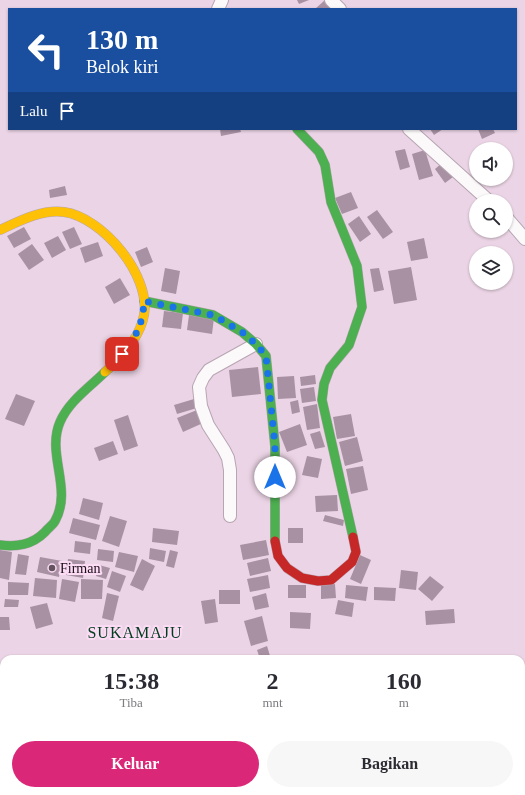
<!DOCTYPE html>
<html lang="id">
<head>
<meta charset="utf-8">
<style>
	:root { --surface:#fff; --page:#f7f7f7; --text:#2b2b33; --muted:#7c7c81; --accent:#db2777 }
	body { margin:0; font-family:"Times New Roman",serif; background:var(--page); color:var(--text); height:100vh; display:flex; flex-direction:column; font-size:15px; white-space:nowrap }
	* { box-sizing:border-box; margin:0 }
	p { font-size:13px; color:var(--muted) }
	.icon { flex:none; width:22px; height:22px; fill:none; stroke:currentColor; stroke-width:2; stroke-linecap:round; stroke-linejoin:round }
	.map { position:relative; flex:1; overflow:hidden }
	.side { position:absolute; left:0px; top:655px; width:525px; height:140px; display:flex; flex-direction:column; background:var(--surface); border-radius:12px 12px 0 0; box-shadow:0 1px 3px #0004 }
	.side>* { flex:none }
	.guide { position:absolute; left:8px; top:8px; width:509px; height:122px; border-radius:0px; box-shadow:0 1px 3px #0004; background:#1a4fa0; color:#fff; overflow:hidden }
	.controls { position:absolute; left:469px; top:142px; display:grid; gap:8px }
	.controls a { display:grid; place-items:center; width:44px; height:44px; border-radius:50%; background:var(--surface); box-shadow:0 1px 3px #0004; font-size:20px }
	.pin { position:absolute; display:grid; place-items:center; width:34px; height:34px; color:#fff; margin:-17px; border-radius:8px; box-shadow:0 2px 6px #0006 }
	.me { position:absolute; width:44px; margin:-22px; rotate:0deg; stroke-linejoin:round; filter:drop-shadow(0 0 3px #0008) }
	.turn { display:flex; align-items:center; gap:14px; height:84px; padding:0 12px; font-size:18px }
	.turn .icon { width:52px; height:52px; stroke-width:2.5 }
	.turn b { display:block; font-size:28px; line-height:34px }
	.then { display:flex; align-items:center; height:38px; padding:0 12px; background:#0003; gap:8px; font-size:15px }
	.eta { display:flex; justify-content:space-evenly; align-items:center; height:68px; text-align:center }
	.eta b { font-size:24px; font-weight:700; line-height:28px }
	.primary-button { display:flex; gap:8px; margin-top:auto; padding:8px 12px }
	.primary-button a { flex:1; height:46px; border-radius:24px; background:var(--accent); color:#fff; font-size:16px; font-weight:700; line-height:46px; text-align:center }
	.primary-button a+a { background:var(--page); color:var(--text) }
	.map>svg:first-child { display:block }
</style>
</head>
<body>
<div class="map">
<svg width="525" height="795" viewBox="0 0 525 795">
	<rect width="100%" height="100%" fill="#ebd4e5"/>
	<g fill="#a991a4">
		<polygon points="297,0 309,0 299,4"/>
		<polygon points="325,0 334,9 315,9"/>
		<polygon points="220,129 240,129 241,132 221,136"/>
		<polygon points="430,129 443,129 434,135"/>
		<polygon points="478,129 493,129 495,133 482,139"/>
		<polygon points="405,149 410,167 400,170 395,151"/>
		<polygon points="425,150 433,176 419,180 412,154"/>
		<polygon points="442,163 453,177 445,183 435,169"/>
		<polygon points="65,186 67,195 50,198 49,190"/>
		<polygon points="351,192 358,208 342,214 335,198"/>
		<polygon points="377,210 393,232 383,239 367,217"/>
		<polygon points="359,216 371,234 360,242 348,224"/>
		<polygon points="24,227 31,239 14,248 7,236"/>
		<polygon points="74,227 82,244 70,249 62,232"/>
		<polygon points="58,236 66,250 52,258 44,243"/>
		<polygon points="424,238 428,258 411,261 407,242"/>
		<polygon points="98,242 103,256 85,263 80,248"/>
		<polygon points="32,244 44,260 29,270 18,254"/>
		<polygon points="147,247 153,262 141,267 135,252"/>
		<polygon points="411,267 417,300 394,304 388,271"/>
		<polygon points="165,268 180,271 176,294 161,291"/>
		<polygon points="379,268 384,290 374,292 370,269"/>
		<polygon points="120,278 130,295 114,304 105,287"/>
		<polygon points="164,311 183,313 181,329 162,327"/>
		<polygon points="189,315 214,318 212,334 187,330"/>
		<polygon points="258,367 261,394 232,397 229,370"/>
		<polygon points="315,375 316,384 301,386 300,377"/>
		<polygon points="294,376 296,398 278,399 277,377"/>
		<polygon points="314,387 316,401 302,403 300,389"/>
		<polygon points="16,394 35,401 24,426 5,419"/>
		<polygon points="194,399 197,408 177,414 174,405"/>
		<polygon points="298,400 300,412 292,414 290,402"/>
		<polygon points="317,404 320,428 307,430 303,407"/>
		<polygon points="197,410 203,423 183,432 177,418"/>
		<polygon points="351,414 355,436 337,439 333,417"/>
		<polygon points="128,415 138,446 124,451 114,420"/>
		<polygon points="300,424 307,445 287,452 279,432"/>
		<polygon points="320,431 325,447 315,449 310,434"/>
		<polygon points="357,437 363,461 345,466 339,442"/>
		<polygon points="113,441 118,454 99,461 94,448"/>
		<polygon points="307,456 322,459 318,478 302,475"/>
		<polygon points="363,466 368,490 351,494 346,469"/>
		<polygon points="337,495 338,511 316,512 315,496"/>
		<polygon points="83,498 103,503 99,520 79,514"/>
		<polygon points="325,515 344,520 343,526 323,521"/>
		<polygon points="110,516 127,521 119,547 102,541"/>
		<polygon points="73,518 100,525 96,540 69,533"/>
		<polygon points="153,528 179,531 177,545 152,542"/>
		<rect x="288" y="528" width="15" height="15"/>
		<polygon points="266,540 269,555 243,560 240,545"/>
		<polygon points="75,541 91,543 90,554 74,552"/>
		<polygon points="150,548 166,551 164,562 149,559"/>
		<polygon points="98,549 114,551 113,562 97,560"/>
		<polygon points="0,550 12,552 9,580 0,578"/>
		<polygon points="170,550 178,552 174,568 166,566"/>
		<polygon points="119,552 138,556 134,572 115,567"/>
		<polygon points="18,554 29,556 26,575 15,574"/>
		<polygon points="360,555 371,560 361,584 350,579"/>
		<polygon points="40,557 62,561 59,577 37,572"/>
		<polygon points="268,558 271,571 250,576 247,563"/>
		<polygon points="68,559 85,561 83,578 66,575"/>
		<polygon points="142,559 155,566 143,591 130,585"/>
		<polygon points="99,565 110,568 106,579 96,576"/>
		<polygon points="401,570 418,572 416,590 399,588"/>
		<polygon points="112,571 126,576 120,592 107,587"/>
		<polygon points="268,575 270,588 250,592 247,579"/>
		<polygon points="430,576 444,587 432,601 418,589"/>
		<polygon points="35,578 57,580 56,598 33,596"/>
		<polygon points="62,579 79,582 75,602 59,599"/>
		<polygon points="81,579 103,580 102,599 81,599"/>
		<polygon points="8,582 29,583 28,595 8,595"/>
		<polygon points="335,584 336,598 321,599 321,585"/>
		<rect x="288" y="585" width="18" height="13"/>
		<polygon points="346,585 368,587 366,601 345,598"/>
		<polygon points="374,587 396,588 395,601 374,600"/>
		<rect x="219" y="590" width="21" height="14"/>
		<polygon points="107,593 119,596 113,621 102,618"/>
		<polygon points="266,593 269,607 255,610 252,597"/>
		<polygon points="5,599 19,600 18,607 4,607"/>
		<polygon points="215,599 218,622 205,624 201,601"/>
		<polygon points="338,600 354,603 352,617 335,614"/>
		<polygon points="47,603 53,624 36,629 30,607"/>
		<polygon points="454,609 455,623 426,625 425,611"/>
		<polygon points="290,612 311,613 310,629 290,628"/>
		<polygon points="262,616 268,641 251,646 244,621"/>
		<polygon points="0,617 9,617 10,630 0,630"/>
		<polygon points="267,646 271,659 260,659 257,650"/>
	</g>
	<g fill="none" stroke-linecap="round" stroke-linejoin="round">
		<defs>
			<g id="street">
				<polyline points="331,0 340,9"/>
				<polyline points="218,9 222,0"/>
				<polyline points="409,129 489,201"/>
				<polyline points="506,217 525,239"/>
				<polyline points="230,516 230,470 228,458 224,450 208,425 201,406 199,387 203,378 209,370 256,344"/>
			</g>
			<g id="fast">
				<polyline points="297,129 319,152 325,165 331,202 357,266 362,307 349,345 330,368 324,384 322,400 353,537"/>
				<polyline points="144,301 213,315 242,332 256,344 266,356 275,446 275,541"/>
				<path d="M0,545C17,547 32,545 45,532C48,528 53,525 55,521C73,489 46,454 60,422C69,401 90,387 105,372"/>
				<polyline points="46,791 51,795"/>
			</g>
			<g id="slow">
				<path d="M0,230C19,221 42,209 64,212C102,217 151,275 144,315C140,338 122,357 105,372"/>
				<polyline points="0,757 4,760"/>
			</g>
			<polyline id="jam" points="275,541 278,556 287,568 302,578 318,581 331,580 352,562 356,552 353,537"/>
		</defs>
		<use href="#street" stroke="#b7a5b2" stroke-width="14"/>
		<use href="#fast" stroke="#b7a5b2" stroke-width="10"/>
		<use href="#slow" stroke="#b7a5b2" stroke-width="10"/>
		<use href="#jam" stroke="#b7a5b2" stroke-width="10"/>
		<use href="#street" stroke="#fcf9fb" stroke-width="12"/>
		<use href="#fast" stroke="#4caf50" stroke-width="9"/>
		<use href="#slow" stroke="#ffc107" stroke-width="9"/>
		<use href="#jam" stroke="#c62828" stroke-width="9"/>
	</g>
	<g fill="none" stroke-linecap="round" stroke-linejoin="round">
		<path stroke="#1a73e8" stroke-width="7" stroke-dasharray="0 12.6" d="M122,354C136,337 143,324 144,301L213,315L242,332L256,344L266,356L275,446V477"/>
	</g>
	<circle fill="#63535f" stroke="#fcdbf4" stroke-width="1.5" cx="52" cy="568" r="4"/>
	<g text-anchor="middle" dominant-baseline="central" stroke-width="4" stroke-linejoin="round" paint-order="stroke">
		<g font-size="14" fill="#1a0d17" stroke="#fcdbf4" text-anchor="start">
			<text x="60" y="568">Firman</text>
		</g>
		<g font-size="16" letter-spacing="1" fill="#003d1e" stroke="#fcdbf4">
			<text x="135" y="632">SUKAMAJU</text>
		</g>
	</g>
</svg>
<div class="controls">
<a><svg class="icon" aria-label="sound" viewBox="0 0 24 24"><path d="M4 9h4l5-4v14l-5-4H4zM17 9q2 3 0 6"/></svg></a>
<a><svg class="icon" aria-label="search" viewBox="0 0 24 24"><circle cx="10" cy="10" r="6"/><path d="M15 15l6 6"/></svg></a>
<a><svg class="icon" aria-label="layers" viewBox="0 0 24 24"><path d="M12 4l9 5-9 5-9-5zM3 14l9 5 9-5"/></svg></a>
</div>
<div class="pin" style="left:122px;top:354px;background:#d93025"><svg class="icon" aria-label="arrive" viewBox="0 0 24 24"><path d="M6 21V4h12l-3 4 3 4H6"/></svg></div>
<svg class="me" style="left:275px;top:477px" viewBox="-20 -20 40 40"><circle r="19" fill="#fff"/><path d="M0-13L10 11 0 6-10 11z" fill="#1a73e8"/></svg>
<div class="guide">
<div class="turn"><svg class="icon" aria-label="left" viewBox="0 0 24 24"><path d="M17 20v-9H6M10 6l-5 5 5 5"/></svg><div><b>130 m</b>Belok kiri</div></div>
<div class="then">Lalu<svg class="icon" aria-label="arrive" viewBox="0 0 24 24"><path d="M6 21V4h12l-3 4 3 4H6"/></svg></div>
</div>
<section class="side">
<div class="eta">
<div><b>15:38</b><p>Tiba</p></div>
<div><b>2</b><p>mnt</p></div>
<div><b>160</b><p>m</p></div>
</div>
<div class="primary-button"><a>Keluar</a><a>Bagikan</a></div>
</section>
</div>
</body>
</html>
